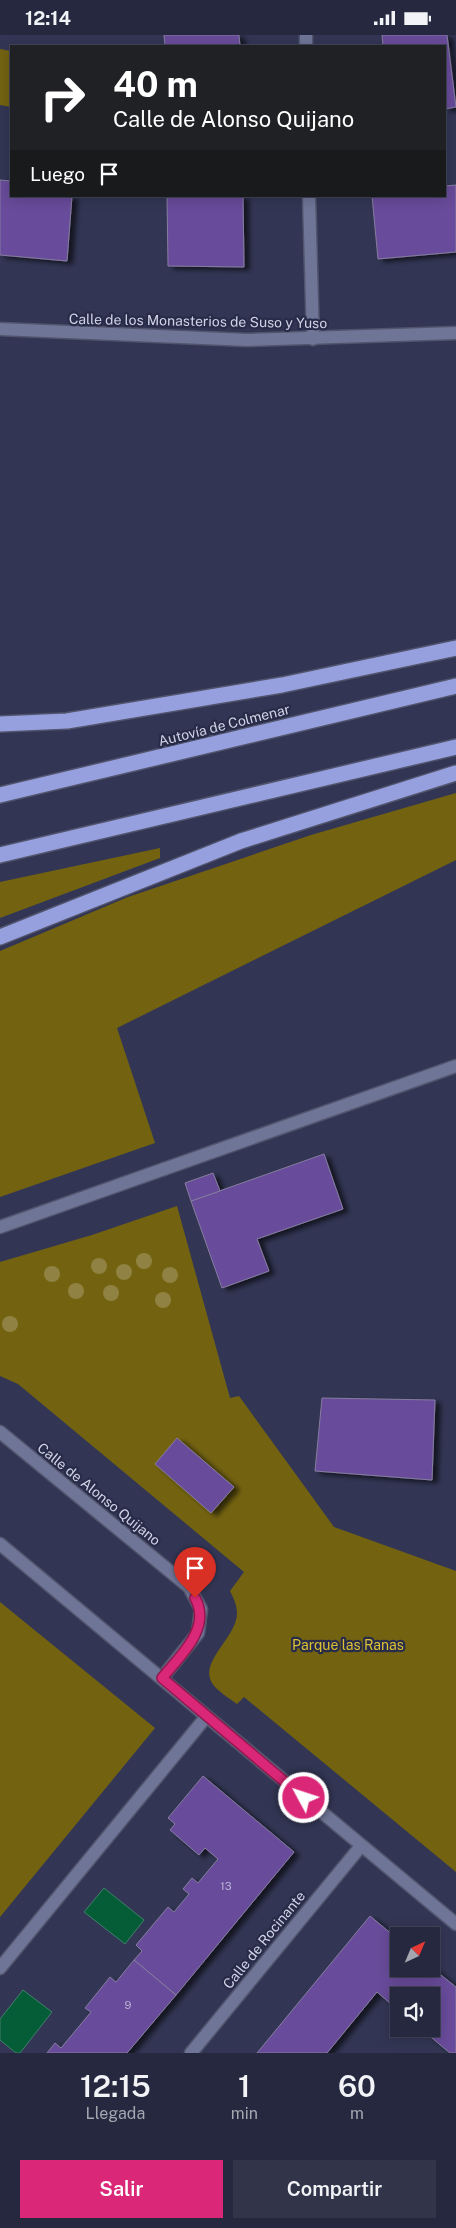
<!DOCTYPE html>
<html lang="es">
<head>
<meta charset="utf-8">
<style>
	:root { --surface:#26283f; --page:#32344a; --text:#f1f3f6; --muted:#a4a6b0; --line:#424459; --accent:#db2777 }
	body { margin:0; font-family:"Public Sans",sans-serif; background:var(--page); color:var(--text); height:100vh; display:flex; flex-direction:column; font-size:19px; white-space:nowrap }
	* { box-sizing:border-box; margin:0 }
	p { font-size:16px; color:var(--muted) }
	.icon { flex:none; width:28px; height:28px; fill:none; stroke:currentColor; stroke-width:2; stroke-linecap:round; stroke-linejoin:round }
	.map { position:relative; height:2018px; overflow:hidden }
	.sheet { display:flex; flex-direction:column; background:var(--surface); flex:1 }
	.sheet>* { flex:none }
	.banner { position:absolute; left:10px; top:10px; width:436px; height:152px; border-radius:0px; box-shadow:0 2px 12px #0003,0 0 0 1px var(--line); background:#202124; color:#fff; overflow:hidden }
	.needle { width:32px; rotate:44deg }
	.controls { position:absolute; left:390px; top:1892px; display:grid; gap:10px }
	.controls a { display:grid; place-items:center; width:50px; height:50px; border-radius:0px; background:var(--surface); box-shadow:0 2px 12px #0003,0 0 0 1px var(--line); font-size:25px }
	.pin { position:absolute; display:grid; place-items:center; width:42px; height:42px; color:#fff; margin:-51px -21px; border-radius:50% 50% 50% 0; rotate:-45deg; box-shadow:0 0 5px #0007 }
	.pin .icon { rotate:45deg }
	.me { position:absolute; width:55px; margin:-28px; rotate:310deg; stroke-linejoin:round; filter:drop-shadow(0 0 4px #0008) }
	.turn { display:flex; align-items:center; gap:18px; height:105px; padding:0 20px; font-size:22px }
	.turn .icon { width:65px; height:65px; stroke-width:2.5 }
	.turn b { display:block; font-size:35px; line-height:42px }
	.then { display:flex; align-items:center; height:48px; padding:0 20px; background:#0003; gap:10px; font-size:19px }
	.eta { display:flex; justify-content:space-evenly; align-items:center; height:85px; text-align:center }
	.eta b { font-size:30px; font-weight:600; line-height:35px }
	.primary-button { display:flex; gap:10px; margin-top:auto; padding:10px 20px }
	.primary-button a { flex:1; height:58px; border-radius:0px; background:var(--accent); color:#fff; font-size:20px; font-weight:600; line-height:58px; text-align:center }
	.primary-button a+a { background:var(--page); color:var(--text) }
	.status { display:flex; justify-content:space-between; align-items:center; height:35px; padding:0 25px; background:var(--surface); direction:ltr }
	.status svg { height:14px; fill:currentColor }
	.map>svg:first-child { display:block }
</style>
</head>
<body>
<div class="status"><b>12:14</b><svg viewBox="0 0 49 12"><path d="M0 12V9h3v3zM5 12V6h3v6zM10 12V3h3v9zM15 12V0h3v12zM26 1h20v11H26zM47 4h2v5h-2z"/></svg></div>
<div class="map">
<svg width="456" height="2018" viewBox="0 0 456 2018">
	<defs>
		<filter id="shadow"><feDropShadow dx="5.5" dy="3" stdDeviation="2.5" flood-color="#0009"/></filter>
	</defs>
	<rect width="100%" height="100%" fill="#323654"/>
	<g fill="#736311">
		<polygon points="0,14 11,16 11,72 0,70"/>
		<polygon points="456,758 456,825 117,993 155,1108 0,1162 0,916 128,862 311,800"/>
		<polygon points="160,813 160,823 0,883 0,847"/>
		<path d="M177,1171L230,1363L239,1361L334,1492L456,1536V1837L244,1662L237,1669C230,1664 221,1658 215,1652C194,1629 237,1604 237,1578C237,1570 233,1562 230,1556L244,1537L18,1349L0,1341V1227L92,1200Z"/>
		<polygon points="0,1567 155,1693 0,1882"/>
	</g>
	<g fill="#045d37" stroke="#41806c">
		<polygon points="104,1853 144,1885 125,1909 84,1877"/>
		<polygon points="23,1955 52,1977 20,2018 16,2018 0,2005 0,1984"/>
	</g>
	<g fill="#674c9a" stroke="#867d9f" filter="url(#shadow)">
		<polygon points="164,0 239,0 240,11 165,11"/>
		<polygon points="382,0 447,0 456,72 445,74 445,11 383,11"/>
		<polygon points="0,145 11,146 11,161 72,161 67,226 0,220"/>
		<polygon points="456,150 456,217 378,224 372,161 445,161 445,151"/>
		<polygon points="167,161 243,161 244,232 168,231"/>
		<polygon points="324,1119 343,1174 257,1204 269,1236 222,1253 191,1166"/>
		<polygon points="213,1138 220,1156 191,1166 185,1148"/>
		<polygon points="322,1363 435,1365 432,1445 315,1436"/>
		<polygon points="177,1403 234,1452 211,1478 155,1429"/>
		<polygon points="203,1741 294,1817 176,1960 134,1925 142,1916 136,1910 168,1872 174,1877 189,1859 183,1854 192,1843 198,1848 218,1824 205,1813 199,1820 170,1795 175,1789 168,1783"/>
		<polygon points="370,1881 399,1905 399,1934 431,1934 431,1932 456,1952 456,2018 450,2018 421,1994 431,1994 431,1961 399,1961 399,1976 377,1957 327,2018 257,2018"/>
		<polygon points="134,1925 176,1960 127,2018 47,2018 55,2008 61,2013 91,1977 85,1973 110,1942 116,1947"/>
	</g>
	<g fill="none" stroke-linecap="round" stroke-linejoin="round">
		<defs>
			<polyline id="service" points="164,1134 456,1031"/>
			<polyline id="pedestrian" points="0,1933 206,1682"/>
			<g id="minor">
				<polyline points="306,0 306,11"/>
				<polyline points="309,161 313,304"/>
				<polyline points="0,294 247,305 456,298"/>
				<polyline points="0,1192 164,1134"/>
				<polyline points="0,1397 189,1552 201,1574 198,1598 162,1643"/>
				<polyline points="0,1509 456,1889"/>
				<polyline points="191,2018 361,1811"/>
			</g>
			<g id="motorway">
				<polyline points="0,689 67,686 282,650 456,613"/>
				<polyline points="0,760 456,651"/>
				<polyline points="0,820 456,712"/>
				<polyline points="0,902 241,806 456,738"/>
			</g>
		</defs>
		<use href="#service" stroke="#51546c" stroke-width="15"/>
		<use href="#pedestrian" stroke="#51546c" stroke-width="15"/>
		<use href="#minor" stroke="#51546c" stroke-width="15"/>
		<use href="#motorway" stroke="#51546c" stroke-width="18"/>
		<use href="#service" stroke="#6f7596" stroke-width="12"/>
		<use href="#pedestrian" stroke="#6f7596" stroke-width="12"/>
		<use href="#minor" stroke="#6f7596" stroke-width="12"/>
		<use href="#motorway" stroke="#96a0df" stroke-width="15"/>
	</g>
	<g fill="#908242">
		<circle cx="144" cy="1226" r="8"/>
		<circle cx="99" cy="1231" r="8"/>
		<circle cx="124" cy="1237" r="8"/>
		<circle cx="52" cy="1239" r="8"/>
		<circle cx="170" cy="1240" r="8"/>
		<circle cx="76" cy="1256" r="8"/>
		<circle cx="111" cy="1258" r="8"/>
		<circle cx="163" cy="1265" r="8"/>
		<circle cx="10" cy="1289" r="8"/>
	</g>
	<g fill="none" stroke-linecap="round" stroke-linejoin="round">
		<defs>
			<path id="route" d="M195,1563C212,1593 180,1621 162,1643L304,1763"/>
		</defs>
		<use href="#route" stroke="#8e194d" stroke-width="12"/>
		<use href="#route" stroke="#db2777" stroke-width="9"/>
	</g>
	<g text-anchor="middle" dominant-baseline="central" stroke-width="4.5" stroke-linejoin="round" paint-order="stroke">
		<g font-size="11" fill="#b6b1d3">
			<text x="226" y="1851">13</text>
			<text x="128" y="1970">9</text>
		</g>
		<g font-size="14" fill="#d0d3e6" stroke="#282c49">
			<text transform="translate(198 286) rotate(1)">Calle de los Monasterios de Suso y Yuso</text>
			<text transform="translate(224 690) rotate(-14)">Autovía de Colmenar</text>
			<text transform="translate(99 1459) rotate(39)">Calle de Alonso Quijano</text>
			<text transform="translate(264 1905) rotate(-51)">Calle de Rocinante</text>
		</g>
		<g font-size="14" fill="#dcc033" stroke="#282c49">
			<text x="348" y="1610">Parque las Ranas</text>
		</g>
	</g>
</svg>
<div class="controls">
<a><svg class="needle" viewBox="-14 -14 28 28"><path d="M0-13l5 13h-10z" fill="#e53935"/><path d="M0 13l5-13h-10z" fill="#a4a6b0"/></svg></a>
<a><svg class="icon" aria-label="sound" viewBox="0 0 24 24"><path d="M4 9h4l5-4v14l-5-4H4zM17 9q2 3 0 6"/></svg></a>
</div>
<div class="pin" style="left:195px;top:1563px;background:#d93025"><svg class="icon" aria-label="arrive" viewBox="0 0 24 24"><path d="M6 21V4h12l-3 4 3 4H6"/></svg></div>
<svg class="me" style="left:304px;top:1763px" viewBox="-20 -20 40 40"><circle r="17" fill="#db2777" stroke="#fff" stroke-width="3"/><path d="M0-11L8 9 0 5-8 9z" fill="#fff"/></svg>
<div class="banner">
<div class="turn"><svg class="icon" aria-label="right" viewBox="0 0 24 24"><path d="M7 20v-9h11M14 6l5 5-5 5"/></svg><div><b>40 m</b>Calle de Alonso Quijano</div></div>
<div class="then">Luego<svg class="icon" aria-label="arrive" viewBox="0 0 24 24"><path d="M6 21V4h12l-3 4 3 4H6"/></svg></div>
</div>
</div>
<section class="sheet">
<div class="eta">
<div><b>12:15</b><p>Llegada</p></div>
<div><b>1</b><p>min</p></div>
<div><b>60</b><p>m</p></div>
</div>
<div class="primary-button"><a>Salir</a><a>Compartir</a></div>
</section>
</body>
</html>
